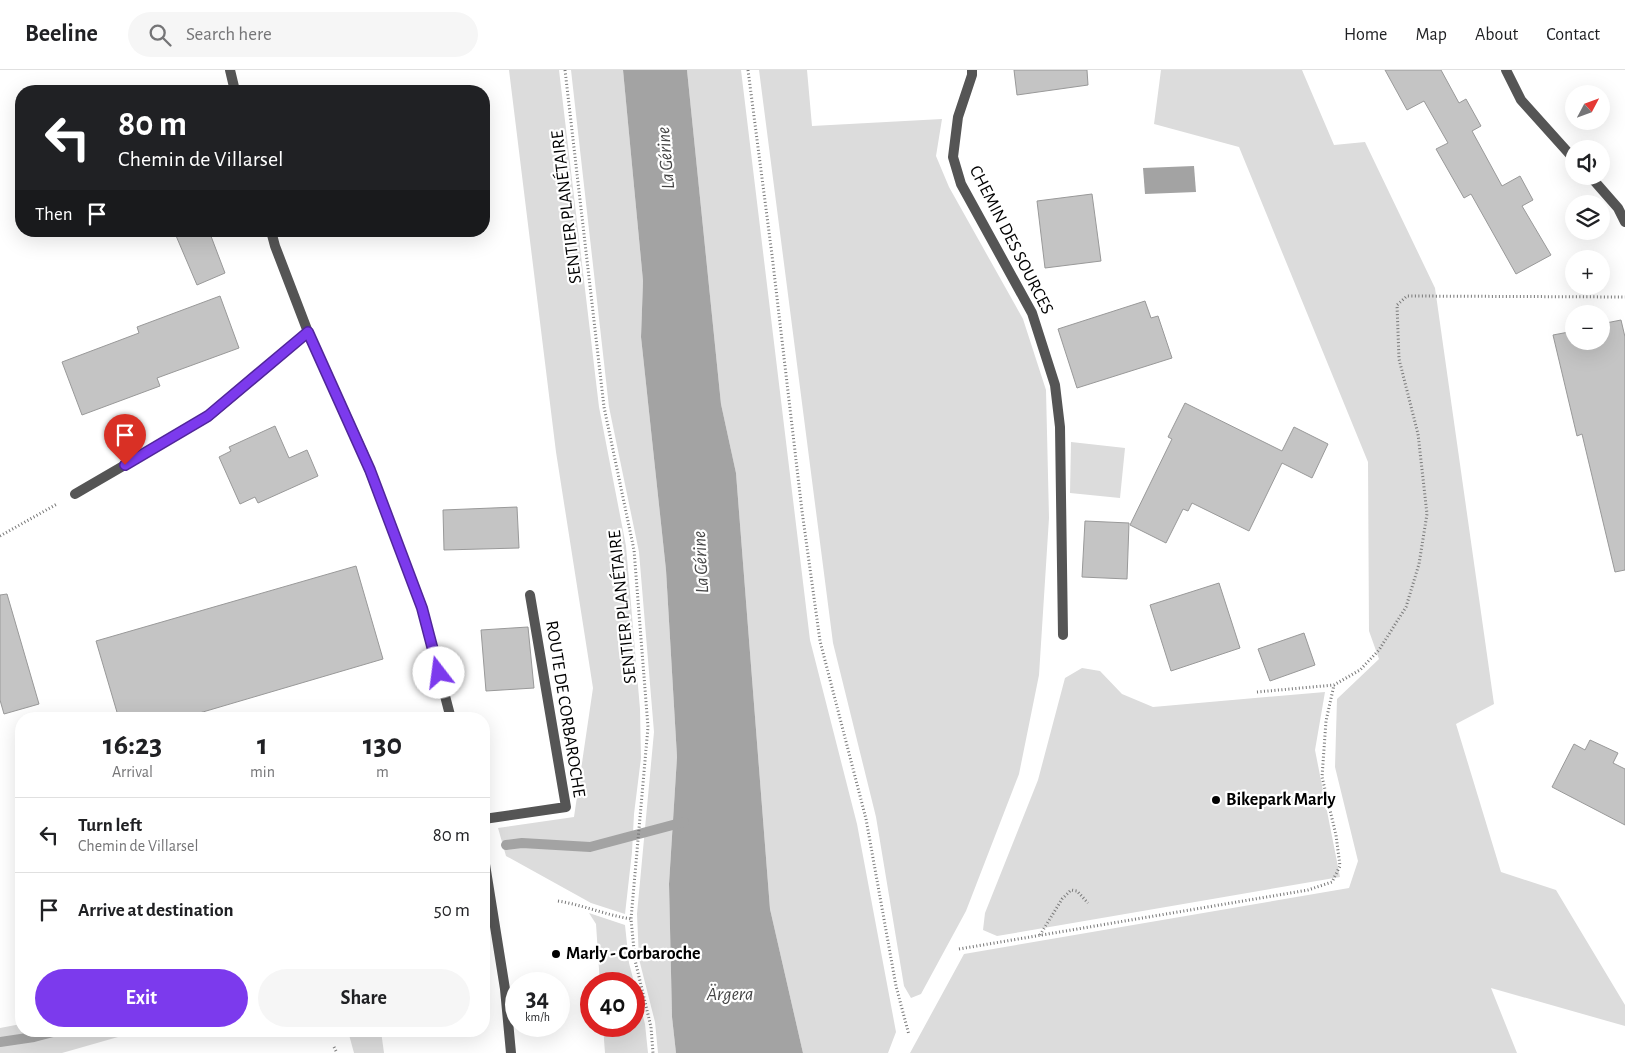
<!DOCTYPE html>
<html lang="en">
<head>
<meta charset="utf-8">
<style>
	:root { --surface:#fff; --page:#f6f6f6; --text:#202124; --muted:#757577; --line:#e0e0e0; --accent:#7c3aed }
	body { margin:0; font-family:"Alegreya Sans",sans-serif; background:var(--page); color:var(--text); height:100vh; display:flex; flex-direction:column; font-size:19px; white-space:nowrap }
	* { box-sizing:border-box; margin:0 }
	p { font-size:16px; color:var(--muted) }
	.icon { flex:none; width:28px; height:28px; fill:none; stroke:currentColor; stroke-width:2; stroke-linecap:round; stroke-linejoin:round }
	.map { position:relative; flex:1; overflow:hidden }
	.details { position:absolute; left:15px; top:642px; width:475px; height:325px; display:flex; flex-direction:column; background:var(--surface); border-radius:20px; box-shadow:0 5px 20px #0002 }
	.details>* { flex:none }
	.hud { position:absolute; left:15px; top:15px; width:475px; height:152px; border-radius:20px; box-shadow:0 5px 20px #0002; background:#202124; color:#fff; overflow:hidden }
	.needle { width:32px; rotate:49deg }
	.fabs { position:absolute; left:1565px; top:15px; display:grid; gap:10px }
	.fabs a { display:grid; place-items:center; width:45px; height:45px; border-radius:50%; background:var(--surface); box-shadow:0 5px 20px #0002; font-size:25px }
	.speed { position:absolute; left:505px; top:902px; display:flex; gap:10px; font-size:25px; font-weight:700; text-align:center }
	.speed>* { display:grid; place-content:center; width:65px; height:65px; border-radius:50%; background:var(--surface); box-shadow:0 5px 20px #0002; line-height:1 }
	.speed small { font-size:12px; font-weight:400 }
	.speed .limit { border:8px solid #d22; background:#fff; color:#111 }
	.pin { position:absolute; display:grid; place-items:center; width:42px; height:42px; color:#fff; margin:-51px -21px; border-radius:50% 50% 50% 0; rotate:-45deg; box-shadow:0 0 5px #0007 }
	.pin .icon { rotate:45deg }
	.me { position:absolute; width:55px; margin:-28px; rotate:345deg; stroke-linejoin:round; filter:drop-shadow(0 0 4px #0008) }
	.turn { display:flex; align-items:center; gap:18px; height:105px; padding:0 20px; font-size:22px }
	.turn .icon { width:65px; height:65px; stroke-width:2.5 }
	.turn b { display:block; font-size:35px; line-height:42px }
	.then { display:flex; align-items:center; height:48px; padding:0 20px; background:#0003; gap:10px; font-size:19px }
	.eta { display:flex; justify-content:space-evenly; align-items:center; height:85px; text-align:center }
	.eta b { font-size:30px; font-weight:700; line-height:35px }
	.action { display:flex; gap:10px; margin-top:auto; padding:10px 20px }
	.action a { flex:1; height:58px; border-radius:30px; background:var(--accent); color:#fff; font-size:20px; font-weight:700; line-height:58px; text-align:center }
	.action a+a { background:var(--page); color:var(--text) }
	ul { padding:0; list-style:none }
	li { display:flex; align-items:center; gap:15px; height:75px; padding:0 20px; border-top:1px solid var(--line) }
	li div { flex:1 }
	li b { display:block; font-size:19px }
	li em { font-style:normal }
	header { display:flex; align-items:center; gap:30px; box-sizing:border-box; height:70px; padding:0 25px; background:var(--surface); border-bottom:1px solid var(--line) }
	header strong { font-size:24px }
	nav { display:flex; gap:28px; margin-inline-start:auto; font-size:18px }
	.search { width:350px; height:45px; background:var(--page); display:flex; align-items:center; gap:12px; box-sizing:border-box; padding:0 18px; border-radius:28px; color:var(--muted); font-size:19px }
	.map>svg:first-child { display:block }
</style>
</head>
<body>
<header>
<strong>Beeline</strong>
<div class="search"><svg class="icon" aria-label="search" viewBox="0 0 24 24"><circle cx="10" cy="10" r="6"/><path d="M15 15l6 6"/></svg>Search here</div>
<nav><a>Home</a><a>Map</a><a>About</a><a>Contact</a></nav>
</header>
<div class="map">
<svg width="1625" height="983" viewBox="0 0 1625 983">
	<rect width="100%" height="100%" fill="#fff"/>
	<g fill="#dcdcdc">
		<polygon points="509,0 559,0 599,337 626,476 640,639 641,688 634,744 632,782 625,844 591,833 506,786 498,758 574,747 593,618 556,382"/>
		<polygon points="571,0 623,0 643,211 641,267 666,500 677,687 669,814 672,947 676,983 658,983 655,952 639,889 637,844 654,662 639,482 609,337"/>
		<polygon points="687,0 741,0 810,570 857,754 896,962 888,983 803,983 770,839 736,403 721,334"/>
		<polygon points="759,0 807,0 812,56 942,49 936,86 949,117 1023,249 1046,320 1049,448 1039,605 1019,704 966,841 921,924 911,928 904,916 876,747 833,573"/>
		<polygon points="1161,0 1302,0 1334,75 1365,72 1435,218 1494,634 1456,654 1501,802 1556,820 1625,935 1625,956 1491,918 1517,983 910,983 964,884 1349,818 1358,791 1335,697 1337,629 1379,589 1369,561 1368,392 1239,77 1154,54"/>
		<polygon points="1071,372 1125,378 1120,428 1070,423"/>
		<polygon points="1082,598 1100,601 1122,624 1153,637 1325,622 1315,680 1340,807 997,866 983,860 985,843 1038,710 1065,608"/>
		<polygon points="589,843 625,855 629,893 645,954 648,983 605,983 603,956 634,956 634,914 600,914 596,854"/>
		<polygon points="21,954 21,961 139,961 62,983 0,983 0,958"/>
		<polygon points="348,961 381,961 384,983 354,983"/>
	</g>
	<g fill="#a3a3a3">
		<polygon points="623,0 687,0 721,334 736,403 770,839 803,983 676,983 672,947 669,814 677,687 666,500 641,267 643,211"/>
		<polygon points="1194,96 1196,122 1145,124 1143,98"/>
	</g>
	<g fill="none" stroke-linecap="round" stroke-linejoin="round">
		<g stroke="#a3a3a3" stroke-width="10">
			<polyline points="506,775 522,773 590,777 684,752"/>
			<polyline points="0,972 34,967 57,961"/>
		</g>
	</g>
	<g fill="#c4c4c4" stroke="#999">
		<polygon points="1014,0 1087,0 1088,15 1017,25"/>
		<polygon points="1385,0 1441,0 1459,33 1466,29 1481,56 1472,61 1502,116 1520,106 1533,130 1522,136 1551,185 1516,204 1471,124 1464,128 1436,79 1448,73 1424,31 1407,40"/>
		<polygon points="1092,124 1101,191 1045,198 1037,131"/>
		<polygon points="174,161 209,161 225,203 197,215"/>
		<polygon points="220,226 239,278 157,308 160,316 82,345 62,292 139,263 137,257"/>
		<polygon points="1145,231 1151,248 1158,246 1172,288 1077,318 1058,259"/>
		<polygon points="1621,250 1625,267 1625,500 1615,502 1582,364 1577,366 1553,265 1574,261 1574,271 1601,271 1601,254"/>
		<polygon points="1185,333 1282,381 1294,357 1328,374 1312,408 1282,393 1249,461 1192,433 1188,441 1183,439 1166,473 1130,455 1172,369 1168,367"/>
		<polygon points="275,356 289,388 307,380 318,406 258,433 255,427 240,434 219,387 231,381 229,377"/>
		<polygon points="517,437 519,478 444,480 443,440"/>
		<polygon points="1085,451 1129,453 1127,509 1082,507"/>
		<polygon points="356,496 383,589 179,649 119,649 96,571"/>
		<polygon points="1219,513 1240,578 1171,601 1150,535"/>
		<polygon points="7,524 39,634 4,644 0,630 0,525"/>
		<polygon points="528,557 534,618 486,621 481,560"/>
		<polygon points="1304,563 1315,595 1270,611 1258,579"/>
		<polygon points="1590,670 1618,683 1613,693 1625,699 1625,755 1552,717 1574,674 1585,680"/>
	</g>
	<g fill="none" stroke-linecap="round" stroke-linejoin="round">
		<g stroke="#777" stroke-width="3" stroke-dasharray="1 2.5" stroke-linecap="butt">
			<polyline points="565,0 604,337 634,480 648,657 631,849 635,890 651,957 653,983"/>
			<polyline points="748,0 772,185 802,441 820,571 866,749 896,916 909,965"/>
			<polyline points="0,466 57,434"/>
			<polyline points="1257,622 1334,615 1360,600 1379,580 1406,537 1419,494 1427,444 1418,364 1399,289 1397,235 1407,226 1625,227"/>
			<path d="M558,831C583,835 606,845 631,849"/>
			<polyline points="1040,865 1062,829 1071,820 1077,821 1088,833"/>
			<polyline points="959,879 1308,820 1332,812 1340,796 1336,765 1322,707 1326,651 1334,615"/>
			<polyline points="334,977 337,983"/>
		</g>
		<g stroke="#555" stroke-width="10">
			<polyline points="75,424 209,346 308,262"/>
			<polyline points="484,749 566,737 530,525"/>
		</g>
		<g stroke="#555" stroke-width="10">
			<polyline points="972,0 972,5 958,47 953,87 961,114 1032,243 1055,315 1060,357 1063,565"/>
			<polyline points="1506,0 1521,30 1574,89"/>
			<polyline points="1590,106 1618,138 1625,152"/>
		</g>
		<g stroke="#555" stroke-width="10">
			<polyline points="230,0 235,21"/>
			<polyline points="271,161 275,176 308,262 363,383 422,537 451,649"/>
			<polyline points="484,788 505,919 511,983"/>
		</g>
	</g>
	<g fill="none" stroke-linecap="round" stroke-linejoin="round">
		<defs>
			<polyline id="route" points="125,395 208,346 308,262 370,400 422,538 439,603"/>
		</defs>
		<use href="#route" stroke="#51269a" stroke-width="12"/>
		<use href="#route" stroke="#7c3aed" stroke-width="9"/>
	</g>
	<g fill="#000" stroke="#fff" stroke-width="2">
		<circle cx="1216" cy="730" r="5"/>
		<circle cx="556" cy="884" r="5"/>
	</g>
	<g text-anchor="middle" dominant-baseline="central" stroke-width="4.5" stroke-linejoin="round" paint-order="stroke">
		<g font-size="18" fill="#000" stroke="#fff">
			<text transform="translate(567 137) rotate(-97)">SENTIER PLANÉTAIRE</text>
			<text transform="translate(1011 170) rotate(63)">CHEMIN DES SOURCES</text>
			<text transform="translate(623 537) rotate(-96)">SENTIER PLANÉTAIRE</text>
			<text transform="translate(565 639) rotate(81)">ROUTE DE CORBAROCHE</text>
		</g>
		<g font-size="18" font-weight="bold" fill="#000" stroke="#fff" text-anchor="start">
			<text x="1226" y="730">Bikepark Marly</text>
			<text x="566" y="884">Marly - Corbaroche</text>
		</g>
		<g font-size="19" font-style="italic" fill="#444" stroke="#fff">
			<text transform="translate(666 88) rotate(-95)">La Gérine</text>
			<text transform="translate(701 492) rotate(-93)">La Gérine</text>
			<text x="730" y="924">Ärgera</text>
		</g>
	</g>
</svg>
<div class="fabs">
<a><svg class="needle" viewBox="-14 -14 28 28"><path d="M0-13l5 13h-10z" fill="#e53935"/><path d="M0 13l5-13h-10z" fill="#757577"/></svg></a>
<a><svg class="icon" aria-label="sound" viewBox="0 0 24 24"><path d="M4 9h4l5-4v14l-5-4H4zM17 9q2 3 0 6"/></svg></a>
<a><svg class="icon" aria-label="layers" viewBox="0 0 24 24"><path d="M12 4l9 5-9 5-9-5zM3 14l9 5 9-5"/></svg></a>
<a>+</a>
<a>−</a>
</div>
<div class="speed"><div>34<small>km/h</small></div><div class="limit">40</div></div>
<div class="pin" style="left:125px;top:395px;background:#d93025"><svg class="icon" aria-label="arrive" viewBox="0 0 24 24"><path d="M6 21V4h12l-3 4 3 4H6"/></svg></div>
<svg class="me" style="left:439px;top:603px" viewBox="-20 -20 40 40"><circle r="19" fill="#fff"/><path d="M0-13L10 11 0 6-10 11z" fill="#7c3aed"/></svg>
<div class="hud">
<div class="turn"><svg class="icon" aria-label="left" viewBox="0 0 24 24"><path d="M17 20v-9H6M10 6l-5 5 5 5"/></svg><div><b>80 m</b>Chemin de Villarsel</div></div>
<div class="then">Then<svg class="icon" aria-label="arrive" viewBox="0 0 24 24"><path d="M6 21V4h12l-3 4 3 4H6"/></svg></div>
</div>
<section class="details">
<div class="eta">
<div><b>16:23</b><p>Arrival</p></div>
<div><b>1</b><p>min</p></div>
<div><b>130</b><p>m</p></div>
</div>
<ul>
<li><svg class="icon" aria-label="left" viewBox="0 0 24 24"><path d="M17 20v-9H6M10 6l-5 5 5 5"/></svg><div><b>Turn left</b><p>Chemin de Villarsel</p></div><em>80 m</em></li>
<li><svg class="icon" aria-label="arrive" viewBox="0 0 24 24"><path d="M6 21V4h12l-3 4 3 4H6"/></svg><div><b>Arrive at destination</b></div><em>50 m</em></li>
</ul>
<div class="action"><a>Exit</a><a>Share</a></div>
</section>
</div>
</body>
</html>
